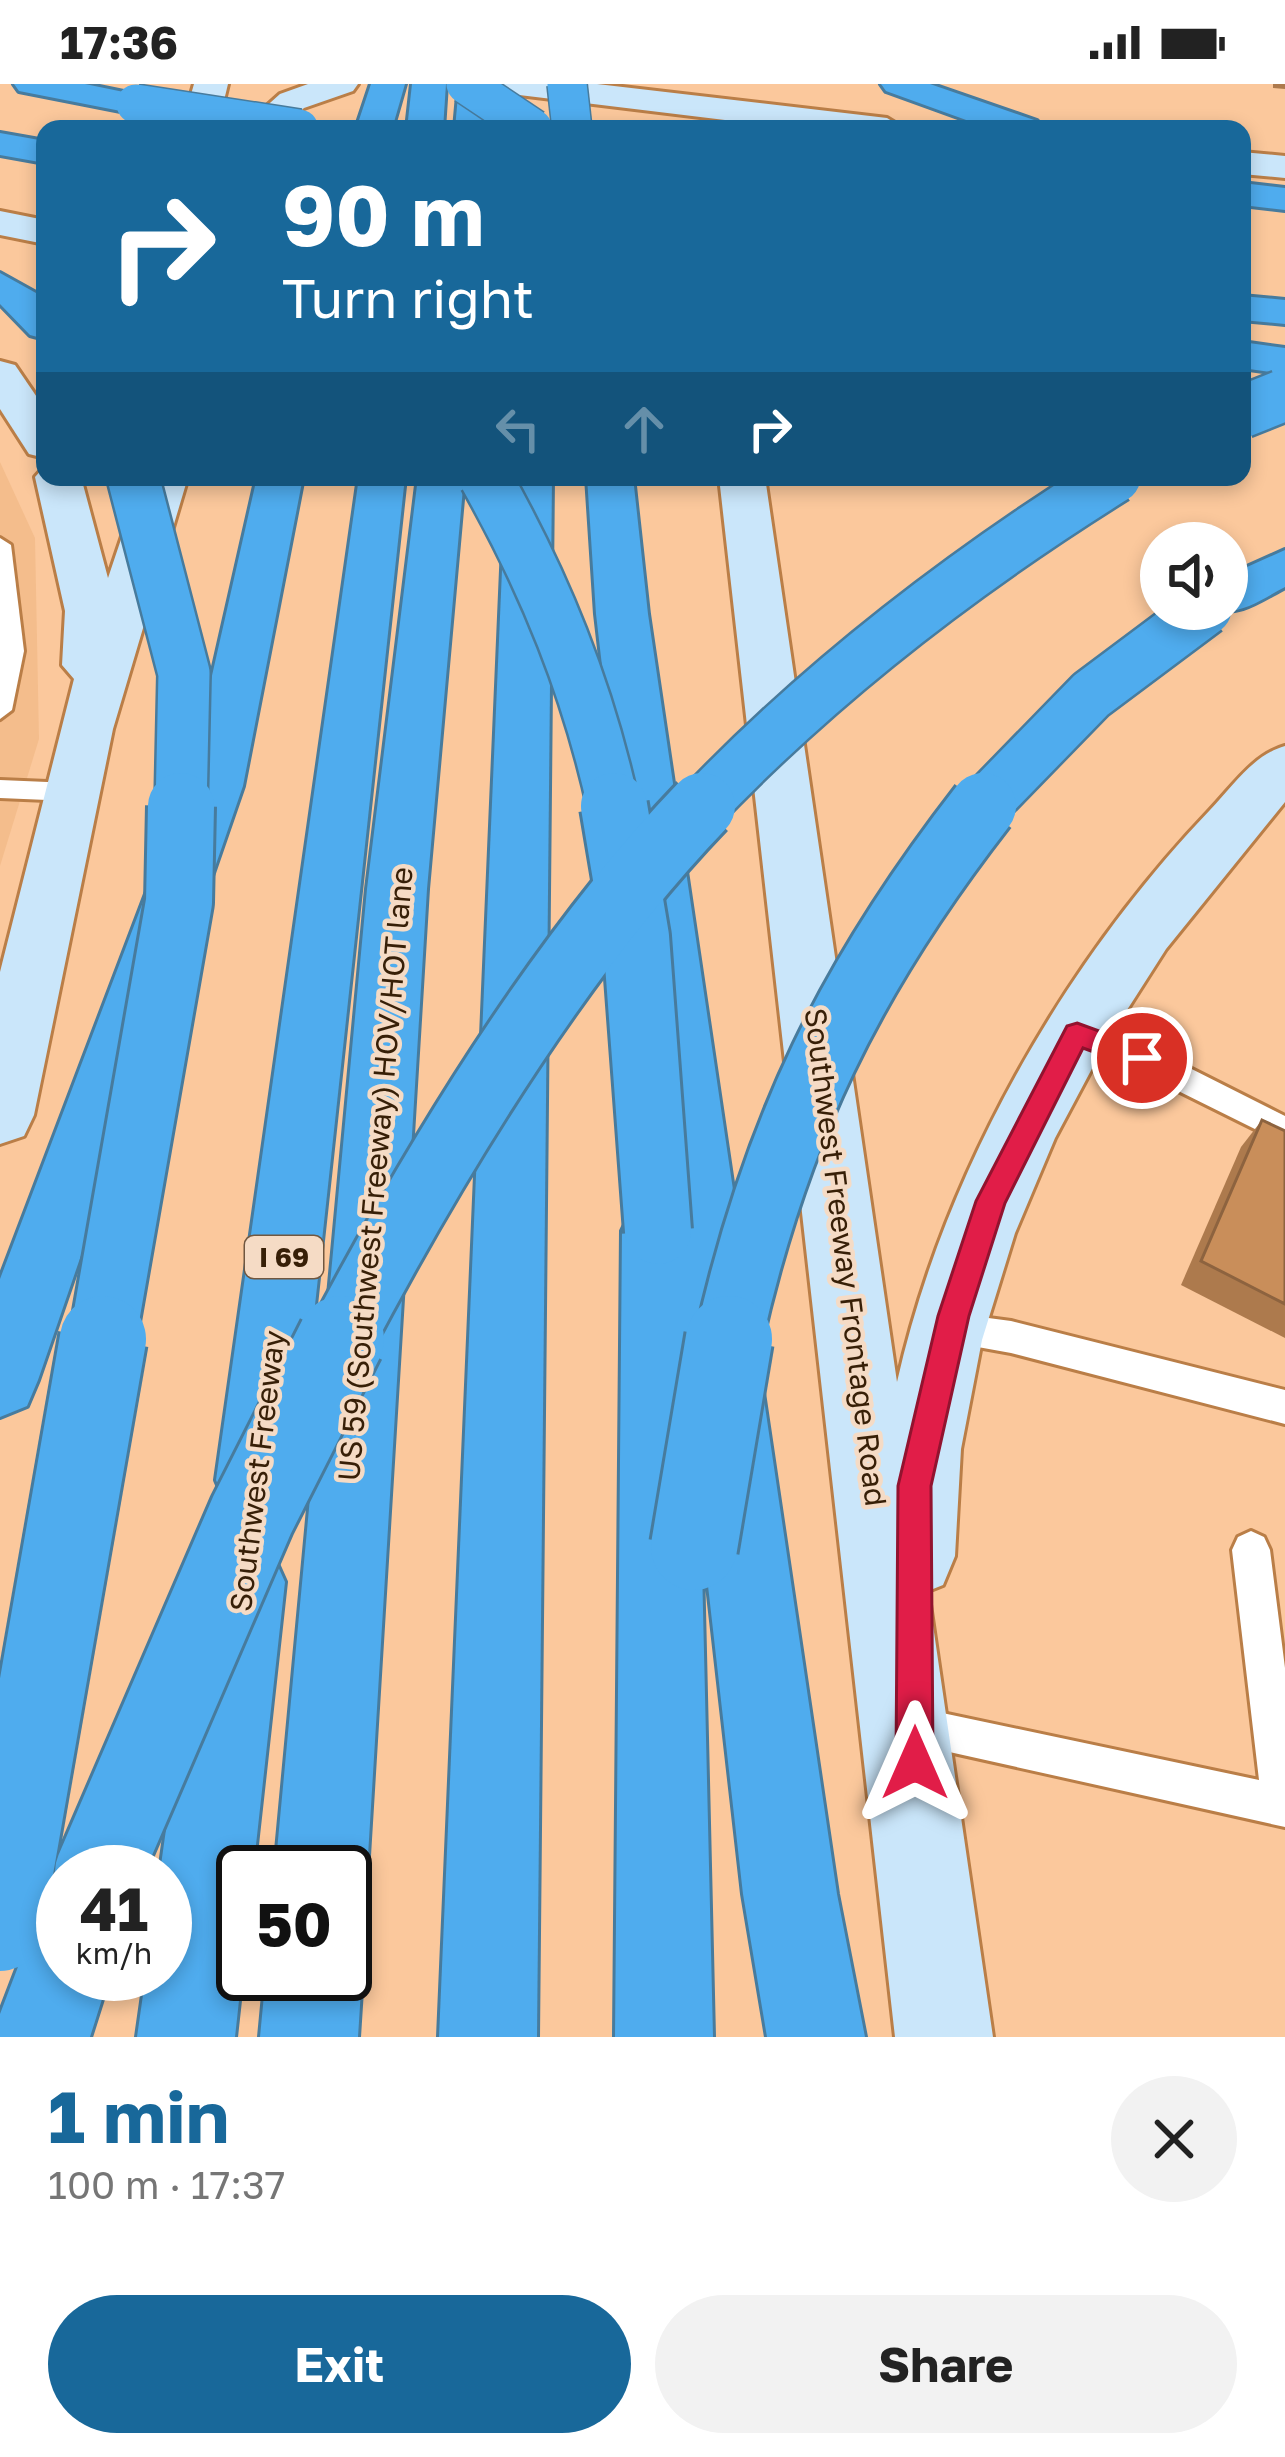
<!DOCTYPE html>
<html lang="en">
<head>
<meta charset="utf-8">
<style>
	:root { --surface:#fff; --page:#f2f2f2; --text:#222; --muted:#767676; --accent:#18689a }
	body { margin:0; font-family:"Golos Text",sans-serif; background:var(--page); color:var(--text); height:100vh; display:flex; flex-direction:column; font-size:45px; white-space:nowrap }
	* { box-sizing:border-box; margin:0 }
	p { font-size:39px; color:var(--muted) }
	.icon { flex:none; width:66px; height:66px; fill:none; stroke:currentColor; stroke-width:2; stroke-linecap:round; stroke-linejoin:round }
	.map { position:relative; height:1953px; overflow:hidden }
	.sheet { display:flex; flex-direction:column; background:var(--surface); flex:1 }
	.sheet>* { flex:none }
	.top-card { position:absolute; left:36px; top:36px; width:1215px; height:366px; border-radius:24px; box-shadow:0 6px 18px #0003; background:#18689a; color:#fff; overflow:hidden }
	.buttons { position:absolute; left:1140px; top:438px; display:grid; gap:24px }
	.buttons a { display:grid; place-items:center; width:108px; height:108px; border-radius:50%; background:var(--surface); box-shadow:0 6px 18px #0003; font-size:60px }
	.speed { position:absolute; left:36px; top:1761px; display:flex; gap:24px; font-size:60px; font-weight:700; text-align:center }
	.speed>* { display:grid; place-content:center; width:156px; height:156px; border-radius:50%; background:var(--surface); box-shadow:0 6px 18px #0003; line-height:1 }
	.speed small { font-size:30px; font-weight:400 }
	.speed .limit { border:6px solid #111; border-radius:18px; background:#fff; color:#111 }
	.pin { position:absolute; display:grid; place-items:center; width:102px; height:102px; color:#fff; margin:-51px; border:6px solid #fff; border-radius:50%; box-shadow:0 3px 12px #0007 }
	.me { position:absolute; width:132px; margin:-66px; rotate:0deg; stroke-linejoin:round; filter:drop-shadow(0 0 9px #0008) }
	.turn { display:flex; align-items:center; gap:42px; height:252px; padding:0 48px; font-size:54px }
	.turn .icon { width:156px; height:156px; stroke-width:2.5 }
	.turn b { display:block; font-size:84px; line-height:102px }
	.lanes { display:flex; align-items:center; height:114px; padding:0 48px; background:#0003; justify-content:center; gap:60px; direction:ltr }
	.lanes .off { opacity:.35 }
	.round { display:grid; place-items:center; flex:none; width:126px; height:126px; border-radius:63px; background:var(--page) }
	.overview { display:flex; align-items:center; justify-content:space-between; height:204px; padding:0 48px }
	h1 { font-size:72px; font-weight:700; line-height:90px; color:var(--accent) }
	.primary-button { display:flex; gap:24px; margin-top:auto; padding:24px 48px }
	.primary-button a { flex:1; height:138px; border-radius:72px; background:var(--accent); color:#fff; font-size:48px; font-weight:700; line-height:138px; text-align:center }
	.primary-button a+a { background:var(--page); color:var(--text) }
	.status { display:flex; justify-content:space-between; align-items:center; height:84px; padding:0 60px; background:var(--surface); direction:ltr }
	.status svg { height:33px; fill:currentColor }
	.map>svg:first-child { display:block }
</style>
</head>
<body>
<div class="status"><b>17:36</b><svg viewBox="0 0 49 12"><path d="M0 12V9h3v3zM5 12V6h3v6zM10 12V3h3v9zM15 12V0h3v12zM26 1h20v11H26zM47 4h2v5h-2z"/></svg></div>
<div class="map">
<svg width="1285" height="1953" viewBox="0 0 1285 1953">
	<rect width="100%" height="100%" fill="#fbc89c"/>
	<polygon fill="#f4bd8c" points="0,378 35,454 39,655 0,782"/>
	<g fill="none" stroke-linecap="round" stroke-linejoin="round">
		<defs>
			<g id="service">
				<polygon points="0,454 11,461 24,567 12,626 0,635"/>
				<polygon points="0,696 71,699 84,708 71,717 0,714"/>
				<polygon points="1077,938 1152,965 1285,1032 1285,1060 1130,983 1067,959 1062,950 1067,941"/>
				<polygon points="951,1229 1011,1237 1285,1306 1285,1340 1011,1269 939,1256 934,1245 939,1234"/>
				<polygon points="1251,1447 1264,1453 1270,1466 1285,1584 1285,1743 900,1657 894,1643 900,1629 914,1623 1259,1696 1232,1466 1238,1453"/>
			</g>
			<g id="secondary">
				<polygon points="194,0 228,0 217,45 181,45"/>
				<polygon points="308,0 358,0 353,7 304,24 280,45 241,45 280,10"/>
				<polygon points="494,0 597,0 887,34 905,45 799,45 511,10"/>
				<polygon points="1242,68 1285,72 1285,94 1242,90"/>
				<polygon points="0,127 45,136 45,160 0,151"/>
				<polygon points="0,277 15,281 45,325 45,374 29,370 0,325"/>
				<polygon points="45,382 45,393 81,393 108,494 142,393 188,393 113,645 34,1031 24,1052 0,1060 0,888 74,595 62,581 65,527 35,393"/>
				<path d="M719,393H765L897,1298C944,1089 1063,880 1210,726C1233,702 1253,671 1285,662V718L1166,865L1104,962L1055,1054L1015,1149L982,1256L961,1365L955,1472L943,1501L928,1507L993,1953H895Z"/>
			</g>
			<g id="motorway">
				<polygon points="14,0 85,0 148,13 153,20 136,30 19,7"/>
				<polygon points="371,0 405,0 392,45 356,45"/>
				<polygon points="412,0 446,0 443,45 407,45"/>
				<polygon points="459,0 493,0 491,45 455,45"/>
				<polygon points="881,0 930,0 1037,37 1042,45 991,45 886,7"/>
				<polygon points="0,49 45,57 45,79 0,71"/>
				<polygon points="1242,99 1285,104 1285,126 1242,121"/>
				<polygon points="0,189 45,214 45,255 30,251 0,220"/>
				<polygon points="1242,212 1285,216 1285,240 1242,236"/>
				<polygon points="1242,258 1285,264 1285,290 1242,284"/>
				<polygon points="257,393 303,393 243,702 38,1296 27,1322 0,1333 0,1195 187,702"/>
				<polygon points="359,393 405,393 296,1396 284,1424 256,1436 228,1424 216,1396"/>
				<polygon points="418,393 464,393 427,805 367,1788 354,1821 345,1824 345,1788 275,1788 367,805"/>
				<polygon points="506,393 552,393 537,1953 439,1953"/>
				<polygon points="587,393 633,393 648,530 837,1810 865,1953 767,1953 743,1810 701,1440 713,1953 615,1953 622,1147 633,1124 664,1117 596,530"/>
				<path d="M1285,466V503C1260,516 1239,533 1211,525H1227V492Z"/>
				<polygon points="243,1456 272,1469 285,1498 253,1788 243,1788 243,1880 235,1953 137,1953 146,1890 165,1890 165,1788 160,1788 201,1498 214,1469"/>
				<polygon points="63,1840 63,1890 110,1890 90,1953 0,1953 0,1930 29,1854"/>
				<polygon points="345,1855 362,1890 358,1953 260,1953 266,1890 345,1890"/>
			</g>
		</defs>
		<use href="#service" stroke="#ba7e47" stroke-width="6"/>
		<use href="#secondary" stroke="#ba7e47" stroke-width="6"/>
		<use href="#motorway" stroke="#477b9d" stroke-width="6"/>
		<use href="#service" fill="#fff" fill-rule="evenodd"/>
		<use href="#secondary" fill="#cae6fa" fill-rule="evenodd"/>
		<use href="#motorway" fill="#4facee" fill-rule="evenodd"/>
		<defs>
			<g id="motorway-bridge-far3">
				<polyline points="466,0 533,45"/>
				<polyline points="567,0 572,45"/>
				<polyline points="136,20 299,45"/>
				<polyline points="1274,315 1285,311"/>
			</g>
			<g id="motorway-bridge-far2">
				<polyline points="1242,328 1282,312"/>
				<polyline points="133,393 184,589 181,725"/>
				<path d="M485,393C545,499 588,605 614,725"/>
				<path d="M699,725C823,595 963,488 1115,393"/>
				<polyline points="980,725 1091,611 1206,525"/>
			</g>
			<g id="motorway-bridge-far1">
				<polyline points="614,722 636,853 658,1147"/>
				<polyline points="102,1258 179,818 181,722"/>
				<path d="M339,1258C435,1076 559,871 702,722"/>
				<path d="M728,1258C775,1046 850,893 983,722"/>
			</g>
			<g id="motorway-bridge">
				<polyline points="694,1463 729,1255"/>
				<polyline points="98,1788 252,1431 341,1255"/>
				<polyline points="0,1844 103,1255"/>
			</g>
		</defs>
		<use href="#motorway-bridge-far3" stroke="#477b9d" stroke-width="42" stroke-linecap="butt"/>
		<use href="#motorway-bridge-far2" stroke="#477b9d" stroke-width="56" stroke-linecap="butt"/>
		<use href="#motorway-bridge-far1" stroke="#477b9d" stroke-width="72" stroke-linecap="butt"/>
		<use href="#motorway-bridge" stroke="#477b9d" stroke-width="92" stroke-linecap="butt"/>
		<use href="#motorway-bridge-far3" stroke="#4facee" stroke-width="39"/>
		<use href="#motorway-bridge-far2" stroke="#4facee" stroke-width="51"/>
		<use href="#motorway-bridge-far1" stroke="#4facee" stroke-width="66"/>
		<use href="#motorway-bridge" stroke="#4facee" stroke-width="86"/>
	</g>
	<g fill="#ad7a4d">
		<polygon points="1273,0 1285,0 1285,5 1273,4"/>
		<polygon points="1262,1036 1285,1047 1285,1254 1181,1201 1241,1063"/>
	</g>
	<polygon fill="#c98e5a" stroke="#8d633f" stroke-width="3" points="1262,1036 1285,1047 1285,1220 1201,1177"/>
	<polygon fill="#e11d48" stroke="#92132f" stroke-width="3" points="1077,939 1151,966 1155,974 1142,986 1083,964 1005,1119 969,1232 931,1402 933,1679 928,1692 915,1698 902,1692 896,1679 898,1402 938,1232 976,1117 1067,942"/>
	<g text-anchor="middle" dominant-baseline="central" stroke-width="9" stroke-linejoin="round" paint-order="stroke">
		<rect fill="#f5dbc5" stroke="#705740" stroke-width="3" x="245" y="1152" width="78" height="42" rx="9"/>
		<g font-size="27" font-weight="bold" fill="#371f07">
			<text x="284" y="1173">I 69</text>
		</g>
		<g font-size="30" fill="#371f07" stroke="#f5dbc5">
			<text transform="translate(375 1090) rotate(-85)">US 59 (Southwest Freeway) HOV/HOT lane</text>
			<text transform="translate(846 1173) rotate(83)">Southwest Freeway Frontage Road</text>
			<text transform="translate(257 1387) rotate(-83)">Southwest Freeway</text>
		</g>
	</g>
</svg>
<div class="buttons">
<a><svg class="icon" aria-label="sound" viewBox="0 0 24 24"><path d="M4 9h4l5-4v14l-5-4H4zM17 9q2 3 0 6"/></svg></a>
</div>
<div class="speed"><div>41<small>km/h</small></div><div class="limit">50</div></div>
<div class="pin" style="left:1142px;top:974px;background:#d93025"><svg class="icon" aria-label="arrive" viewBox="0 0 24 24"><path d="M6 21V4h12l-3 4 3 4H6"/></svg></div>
<svg class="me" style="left:915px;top:1679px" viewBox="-20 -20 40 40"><path d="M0-17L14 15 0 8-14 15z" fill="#e11d48" stroke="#fff" stroke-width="4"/></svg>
<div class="top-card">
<div class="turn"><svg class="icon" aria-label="right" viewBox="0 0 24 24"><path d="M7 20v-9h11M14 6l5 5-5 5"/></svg><div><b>90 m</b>Turn right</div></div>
<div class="lanes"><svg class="icon off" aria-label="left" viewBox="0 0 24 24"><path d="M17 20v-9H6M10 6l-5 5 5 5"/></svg><svg class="icon off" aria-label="ahead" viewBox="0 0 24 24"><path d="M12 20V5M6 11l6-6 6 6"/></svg><svg class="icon" aria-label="right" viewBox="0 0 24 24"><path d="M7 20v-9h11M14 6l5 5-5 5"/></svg></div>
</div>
</div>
<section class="sheet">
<div class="overview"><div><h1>1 min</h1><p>100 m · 17:37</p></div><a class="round"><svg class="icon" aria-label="close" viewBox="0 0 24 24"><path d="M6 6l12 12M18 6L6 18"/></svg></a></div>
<div class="primary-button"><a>Exit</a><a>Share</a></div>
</section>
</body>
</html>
